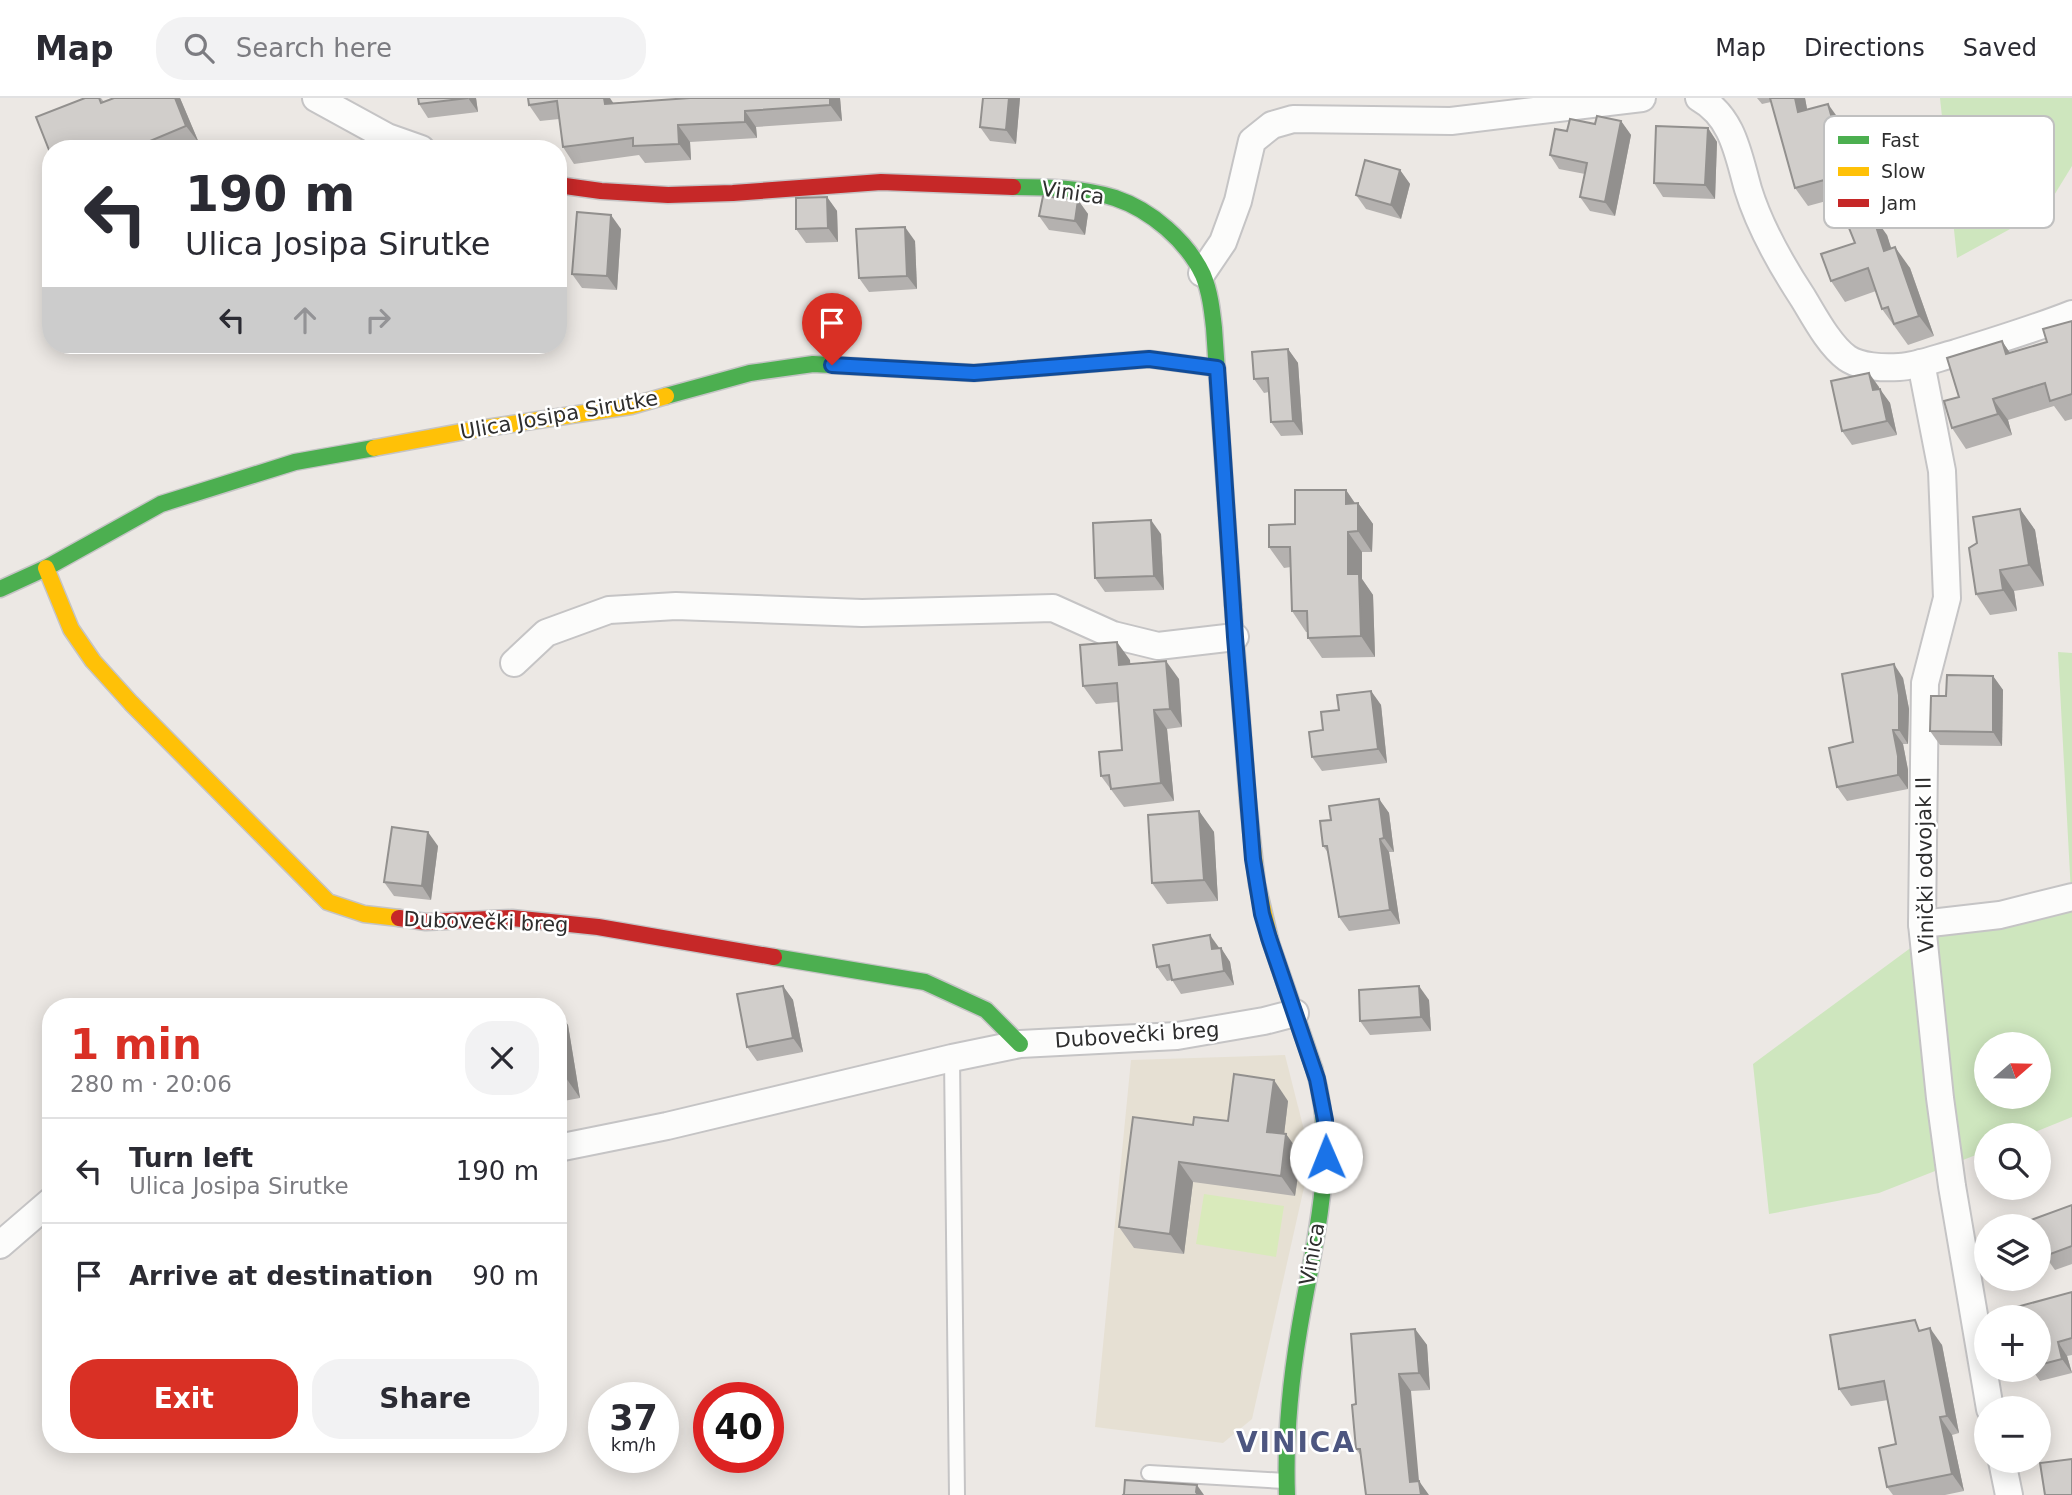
<!DOCTYPE html>
<html lang="en">
<head>
<meta charset="utf-8">
<style>
	:root { --surface:#fff; --page:#f2f2f3; --text:#2b2b33; --muted:#7c7c81; --line:#e1e1e2; --accent:#d93025 }
	body { margin:0; font-family:"DejaVu Sans",sans-serif; background:var(--page); color:var(--text); height:100vh; display:flex; flex-direction:column; font-size:26px; white-space:nowrap }
	* { box-sizing:border-box; margin:0 }
	p { font-size:23px; color:var(--muted) }
	.icon { flex:none; width:38px; height:38px; fill:none; stroke:currentColor; stroke-width:2; stroke-linecap:round; stroke-linejoin:round }
	.map { position:relative; flex:1; overflow:hidden }
	.panel { position:absolute; left:42px; top:900px; width:525px; height:455px; display:flex; flex-direction:column; background:var(--surface); border-radius:28px; box-shadow:0 4px 18px #0003 }
	.panel>* { flex:none }
	.top-card { position:absolute; left:42px; top:42px; width:525px; height:214px; border-radius:28px; box-shadow:0 4px 18px #0003; background:#fff; color:var(--text); overflow:hidden }
	.needle { width:46px; rotate:70deg }
	.tools { position:absolute; left:1974px; top:934px; display:grid; gap:14px }
	.tools a { display:grid; place-items:center; width:77px; height:77px; border-radius:50%; background:var(--surface); box-shadow:0 4px 18px #0003; font-size:35px }
	.speed { position:absolute; left:588px; top:1284px; display:flex; gap:14px; font-size:35px; font-weight:700; text-align:center }
	.speed>* { display:grid; place-content:center; width:91px; height:91px; border-radius:50%; background:var(--surface); box-shadow:0 4px 18px #0003; line-height:1 }
	.speed small { font-size:18px; font-weight:400 }
	.speed .limit { border:10px solid #d22; background:#fff; color:#111 }
	.pin { position:absolute; display:grid; place-items:center; width:60px; height:60px; color:#fff; margin:-72px -30px; border-radius:50% 50% 50% 0; rotate:-45deg; box-shadow:0 0 7px #0007 }
	.pin .icon { rotate:45deg }
	.me { position:absolute; width:77px; margin:-38px; rotate:359deg; stroke-linejoin:round; filter:drop-shadow(0 0 5px #0008) }
	.turn { display:flex; align-items:center; gap:24px; height:147px; padding:0 28px; font-size:32px }
	.turn .icon { width:91px; height:91px; stroke-width:2.5 }
	.turn b { display:block; font-size:49px; line-height:60px }
	.lanes { display:flex; align-items:center; height:66px; padding:0 28px; background:#0003; justify-content:center; gap:35px; direction:ltr }
	.lanes .off { opacity:.35 }
	.round { display:grid; place-items:center; flex:none; width:74px; height:74px; border-radius:28px; background:var(--page) }
	.overview { display:flex; align-items:center; justify-content:space-between; height:119px; padding:0 28px }
	h1 { font-size:42px; font-weight:800; line-height:52px; color:var(--accent) }
	.primary-button { display:flex; gap:14px; margin-top:auto; padding:14px 28px }
	.primary-button a { flex:1; height:80px; border-radius:28px; background:var(--accent); color:#fff; font-size:28px; font-weight:800; line-height:80px; text-align:center }
	.primary-button a+a { background:var(--page); color:var(--text) }
	ul { padding:0; list-style:none }
	li { display:flex; align-items:center; gap:21px; height:105px; padding:0 28px; border-top:2px solid var(--line) }
	li div { flex:1 }
	li b { display:block; font-size:26px }
	li em { font-style:normal }
	header { display:flex; align-items:center; gap:42px; box-sizing:border-box; height:98px; padding:0 35px; background:var(--surface); border-bottom:2px solid var(--line) }
	header strong { font-size:33px }
	nav { display:flex; gap:38px; margin-inline-start:auto; font-size:24px }
	.search { width:490px; height:63px; background:var(--page); display:flex; align-items:center; gap:18px; box-sizing:border-box; padding:0 24px; border-radius:28px; color:var(--muted); font-size:26px }
	.map>svg:first-child { display:block }
</style>
</head>
<body>
<header>
<strong>Map</strong>
<div class="search"><svg class="icon" aria-label="search" viewBox="0 0 24 24"><circle cx="10" cy="10" r="6"/><path d="M15 15l6 6"/></svg>Search here</div>
<nav><a>Map</a><a>Directions</a><a>Saved</a></nav>
</header>
<div class="map">
<svg width="2072" height="1397" viewBox="0 0 2072 1397">
	<rect width="100%" height="100%" fill="#ece8e4"/>
	<polygon fill="#e6e0d3" points="1285,957 1306,1040 1305,1085 1252,1321 1223,1345 1095,1329 1131,962"/>
	<g fill="#cee6be" fill-rule="evenodd">
		<polygon points="1940,0 2072,0 2072,68 2045,112 1957,160"/>
		<path d="M2058,554L2072,555V1019L2025,1038H1986V1053L1879,1095L1769,1116L1753,966L1958,815L2071,795ZM1986,947H2039V999H1986Z"/>
	</g>
	<polygon fill="#d9eabb" points="1204,1096 1284,1108 1276,1159 1196,1146"/>
	<g fill="none" stroke-linecap="round" stroke-linejoin="round">
		<defs>
			<g id="lane">
				<polyline points="952,960 957,1397"/>
				<polyline points="1149,1375 1285,1383"/>
			</g>
			<g id="street">
				<polyline points="316,0 387,39 421,51"/>
				<path d="M1699,0C1733,19 1738,56 1748,91C1760,130 1780,165 1803,200C1814,218 1829,247 1847,260C1860,269 1883,270 1899,269C1918,268 1937,260 1956,255C1995,243 2034,231 2072,216"/>
				<polyline points="1202,175 1223,144 1238,103 1252,43 1272,27 1293,21 1451,23 1642,0"/>
				<polyline points="1921,265 1942,373 1947,500 1925,585 1922,826 1940,1000 1952,1088 1990,1311"/>
				<polyline points="514,565 546,535 609,512 676,508 862,515 1053,510 1113,537 1158,548 1235,539"/>
				<polyline points="1922,826 2000,817 2072,799"/>
				<polyline points="558,1050 667,1028 952,960 1020,946 1177,938 1264,923 1295,915"/>
				<polyline points="0,1147 51,1103"/>
				<polyline points="2002,1363 2009,1397"/>
			</g>
			<g id="fast">
				<path d="M1013,89C1047,89 1083,90 1115,100C1151,112 1187,143 1203,177C1210,194 1212,212 1214,230L1233,507"/>
				<polyline points="666,298 750,275 813,266 974,275 1149,261 1217,270"/>
				<polyline points="0,491 46,470 161,406 295,364 374,350"/>
				<polyline points="774,859 925,884 986,912 1020,946"/>
				<path d="M1287,1397C1285,1342 1290,1287 1299,1233C1313,1146 1340,1057 1314,970"/>
			</g>
			<g id="slow">
				<polyline points="374,350 466,333 631,308 666,298"/>
				<polyline points="46,470 71,531 93,563 131,605 328,804 364,816 399,820"/>
				<polyline points="1233,507 1248,704 1257,786 1271,845 1314,970"/>
			</g>
			<g id="jam">
				<polyline points="558,87 601,93 668,97 733,95 881,84 1013,89"/>
				<polyline points="399,820 426,824 512,820 598,829 774,859"/>
			</g>
		</defs>
		<use href="#lane" stroke="#c5c4c5" stroke-width="18"/>
		<use href="#street" stroke="#c5c4c5" stroke-width="30"/>
		<use href="#fast" stroke="#c5c4c5" stroke-width="19"/>
		<use href="#slow" stroke="#c5c4c5" stroke-width="19"/>
		<use href="#jam" stroke="#c5c4c5" stroke-width="19"/>
		<use href="#lane" stroke="#fcfcfb" stroke-width="14"/>
		<use href="#street" stroke="#fcfcfb" stroke-width="26"/>
		<use href="#fast" stroke="#4caf50" stroke-width="16"/>
		<use href="#slow" stroke="#ffc107" stroke-width="16"/>
		<use href="#jam" stroke="#c62828" stroke-width="16"/>
	</g>
	<g fill="#b4b1af">
		<polygon points="85,0 101,0 104,4 180,0 199,45 185,51 51,51"/>
		<polygon points="418,0 476,0 478,14 428,20 419,6"/>
		<polygon points="528,0 614,5 840,0 842,23 756,29 757,40 690,44 691,62 645,65 639,57 574,66 563,49 559,21 540,23 529,7"/>
		<polygon points="983,0 1020,0 1016,46 990,43 980,29"/>
		<polygon points="1757,0 1805,0 1807,11 1841,24 1848,51 1878,64 1885,87 1808,108 1795,90 1771,4 1762,6"/>
		<polygon points="1621,23 1631,37 1615,118 1590,113 1580,99 1585,76 1559,71 1550,57 1567,33 1595,26"/>
		<polygon points="1708,30 1717,44 1715,101 1663,99 1654,85"/>
		<polygon points="1400,72 1410,86 1401,121 1366,111 1356,97"/>
		<polygon points="827,99 837,113 838,144 806,145 796,131"/>
		<polygon points="1078,102 1088,116 1085,137 1049,132 1039,118"/>
		<polygon points="621,131 617,192 582,190 572,176"/>
		<polygon points="1887,137 1891,151 1910,170 1934,238 1908,247 1882,211 1876,193 1845,204 1831,183"/>
		<polygon points="915,143 917,191 869,194 859,180"/>
		<polygon points="2072,223 2072,321 2065,323 2054,308 2008,322 2012,337 1966,351 1952,330 2002,243 2010,255 2047,244"/>
		<polygon points="1288,251 1298,265 1303,337 1281,338 1271,324 1269,294 1264,295 1254,281"/>
		<polygon points="1879,289 1879,291 1890,305 1897,337 1852,347 1842,333"/>
		<polygon points="1346,392 1355,405 1358,405 1373,426 1372,454 1362,454 1362,481 1373,497 1375,559 1322,560 1308,540 1308,534 1306,534 1292,513 1291,469 1284,470 1269,449 1295,426"/>
		<polygon points="2020,411 2035,432 2044,488 2014,493 2017,513 1990,517 1976,496 1977,445"/>
		<polygon points="1161,436 1164,492 1105,494 1095,480"/>
		<polygon points="1130,562 1130,566 1179,581 1182,629 1167,631 1174,703 1124,709 1101,678 1122,652 1118,604 1096,606 1083,588"/>
		<polygon points="1993,578 2003,592 2002,648 1940,647 1930,633 1946,598"/>
		<polygon points="1903,580 1909,611 1908,646 1903,646 1908,672 1908,691 1847,703 1837,689 1853,644"/>
		<polygon points="1371,593 1381,607 1387,665 1322,673 1312,659 1323,632 1339,612"/>
		<polygon points="1379,701 1389,715 1394,754 1389,754 1400,826 1349,833 1339,819 1329,756 1323,748 1331,722"/>
		<polygon points="1199,713 1214,734 1218,803 1167,806 1152,785"/>
		<polygon points="438,748 431,802 394,798 384,784"/>
		<polygon points="1221,850 1230,864 1234,887 1181,896 1172,882 1167,883 1157,869"/>
		<polygon points="783,888 793,902 803,954 757,963 747,949"/>
		<polygon points="1429,902 1431,933 1370,937 1360,923"/>
		<polygon points="558,913 568,927 580,1000 558,1004"/>
		<polygon points="1288,1003 1284,1036 1286,1036 1301,1057 1295,1098 1193,1084 1184,1156 1134,1150 1119,1129 1193,1027 1228,1023"/>
		<polygon points="2072,1107 2072,1166 2055,1172 2045,1158"/>
		<polygon points="2072,1194 2072,1257 2067,1258 2072,1275 2040,1283 2032,1272 2039,1272 2039,1220"/>
		<polygon points="1415,1231 1427,1247 1430,1292 1411,1293 1361,1358 1356,1351 1356,1306"/>
		<polygon points="1922,1232 1942,1247 1959,1335 1952,1337 1964,1393 1945,1397 1893,1397 1887,1389 1896,1346 1888,1302 1851,1308 1839,1291"/>
	</g>
	<g fill="#92908e">
		<polygon points="175,0 180,0 199,45 186,28"/>
		<polygon points="468,0 476,0 478,14"/>
		<polygon points="604,0 610,0 614,6 605,6"/>
		<polygon points="830,0 840,0 842,23 830,7"/>
		<polygon points="1009,0 1020,0 1016,46 1006,32"/>
		<polygon points="1795,0 1805,0 1811,32 1798,14"/>
		<polygon points="1828,6 1841,24 1854,71 1841,53"/>
		<polygon points="745,13 756,29 757,40 745,24"/>
		<polygon points="1621,23 1631,37 1615,118 1605,104"/>
		<polygon points="678,27 690,44 691,62 679,46"/>
		<polygon points="1708,30 1717,44 1715,101 1705,87"/>
		<polygon points="1865,45 1878,64 1885,87 1872,69"/>
		<polygon points="1400,72 1410,86 1401,121 1391,107"/>
		<polygon points="827,99 837,113 838,144 828,130"/>
		<polygon points="1078,102 1088,116 1085,137 1075,123"/>
		<polygon points="1872,116 1887,137 1899,174 1884,153"/>
		<polygon points="611,117 621,131 617,192 607,178"/>
		<polygon points="905,129 915,143 917,191 907,178"/>
		<polygon points="1895,149 1910,170 1934,238 1919,218"/>
		<polygon points="2002,243 2016,264 2006,256"/>
		<polygon points="1288,251 1298,265 1303,337 1293,323"/>
		<polygon points="1869,275 1879,289 1883,306 1873,292"/>
		<polygon points="1880,291 1890,305 1897,337 1887,323"/>
		<polygon points="1993,301 2008,322 2012,337 1998,316"/>
		<polygon points="1346,392 1358,410 1358,405 1373,426 1372,454 1358,433 1346,406"/>
		<polygon points="2020,411 2035,432 2044,488 2029,467"/>
		<polygon points="1151,422 1161,436 1164,492 1154,478"/>
		<polygon points="1348,434 1362,454 1362,481 1373,497 1375,559 1361,538 1348,476"/>
		<polygon points="2000,472 2014,493 2017,513 2003,492"/>
		<polygon points="1117,544 1130,562 1132,585 1119,567"/>
		<polygon points="1166,563 1179,581 1182,629 1170,611"/>
		<polygon points="1894,566 1903,580 1909,611 1908,646 1899,632"/>
		<polygon points="1993,578 2003,592 2002,648 1993,634"/>
		<polygon points="1371,593 1381,607 1387,665 1378,651"/>
		<polygon points="1154,612 1167,631 1174,703 1161,685"/>
		<polygon points="1893,632 1903,646 1908,672 1908,691 1898,677"/>
		<polygon points="1379,701 1389,715 1394,754 1384,740"/>
		<polygon points="1199,713 1214,734 1218,803 1204,782"/>
		<polygon points="428,734 438,748 431,802 422,788"/>
		<polygon points="1380,741 1389,754 1400,826 1390,812"/>
		<polygon points="1210,837 1220,851 1212,851"/>
		<polygon points="1221,850 1230,864 1234,887 1224,873"/>
		<polygon points="783,888 793,902 803,954 793,940"/>
		<polygon points="1419,888 1429,902 1431,933 1421,919"/>
		<polygon points="558,913 568,927 580,1000 566,980 558,935"/>
		<polygon points="1274,982 1288,1003 1282,1054 1267,1034"/>
		<polygon points="1286,1036 1301,1057 1295,1098 1281,1078"/>
		<polygon points="1179,1064 1193,1084 1184,1156 1170,1136"/>
		<polygon points="1930,1230 1942,1247 1959,1335 1947,1318"/>
		<polygon points="1415,1231 1427,1247 1430,1292 1419,1275"/>
		<polygon points="2058,1244 2067,1258 2072,1275 2062,1261"/>
		<polygon points="1399,1276 1411,1293 1419,1383 1429,1397 1421,1397 1410,1384"/>
		<polygon points="1940,1319 1952,1337 1964,1393 1952,1376"/>
		<polygon points="1197,1387 1204,1397 1198,1397 1196,1394"/>
	</g>
	<g fill="#d1cecb" stroke="#92908e" stroke-width="2">
		<polygon points="85,0 99,0 101,5 114,0 175,0 186,28 131,51 127,51 126,48 118,51 51,51 51,57 36,19"/>
		<polygon points="418,0 468,0 419,6"/>
		<polygon points="528,0 604,0 605,6 690,0 830,0 830,7 745,13 745,24 678,27 679,46 633,48 633,40 563,49 557,3 529,7"/>
		<polygon points="983,0 1009,0 1006,32 980,29"/>
		<polygon points="1770,0 1795,0 1798,14 1828,6 1841,53 1865,45 1872,69 1795,90"/>
		<polygon points="1597,18 1621,23 1605,104 1580,99 1587,65 1550,57 1555,31 1567,33 1570,21 1595,26"/>
		<polygon points="1656,28 1708,30 1705,87 1654,85"/>
		<polygon points="1365,62 1400,72 1391,107 1356,97"/>
		<polygon points="1043,98 1078,102 1075,123 1039,118"/>
		<polygon points="827,99 828,130 796,131 796,100"/>
		<polygon points="577,114 611,117 607,178 572,176"/>
		<polygon points="1872,116 1884,153 1895,149 1919,218 1894,226 1888,209 1882,211 1868,170 1831,183 1821,156 1855,145 1847,125"/>
		<polygon points="905,129 907,178 859,180 856,131"/>
		<polygon points="2072,223 2072,296 2050,303 2045,285 1993,301 1998,316 1952,330 1944,303 1959,299 1947,260 2002,243 2006,256 2047,244 2043,231"/>
		<polygon points="1288,251 1293,323 1271,324 1268,280 1254,281 1252,254"/>
		<polygon points="1869,275 1873,292 1880,291 1887,323 1842,333 1831,283"/>
		<polygon points="1295,392 1346,392 1346,406 1358,405 1358,433 1348,434 1348,476 1359,476 1361,538 1308,540 1307,513 1292,513 1290,449 1269,449 1269,427 1295,426"/>
		<polygon points="2020,411 2029,467 2000,472 2003,492 1976,496 1969,450 1977,445 1973,419"/>
		<polygon points="1151,422 1154,478 1095,480 1093,425"/>
		<polygon points="1117,544 1119,567 1166,563 1170,611 1154,612 1161,685 1111,691 1109,677 1101,678 1099,654 1122,652 1117,585 1083,588 1080,547"/>
		<polygon points="1894,566 1899,597 1899,632 1893,632 1898,658 1898,677 1837,689 1829,650 1853,644 1842,576"/>
		<polygon points="1947,577 1993,578 1993,634 1930,633 1931,598 1946,598"/>
		<polygon points="1371,593 1378,651 1312,659 1309,634 1323,632 1321,614 1339,612 1337,597"/>
		<polygon points="1379,701 1384,740 1380,741 1390,812 1339,819 1327,748 1323,748 1320,723 1331,722 1329,708"/>
		<polygon points="1199,713 1204,782 1152,785 1148,717"/>
		<polygon points="392,729 428,734 422,788 384,784"/>
		<polygon points="1210,837 1212,851 1221,850 1224,873 1172,882 1169,867 1157,869 1153,847"/>
		<polygon points="783,888 793,940 747,949 737,896"/>
		<polygon points="1419,888 1421,919 1360,923 1359,892"/>
		<polygon points="553,906 554,908 540,908"/>
		<polygon points="558,935 566,980 558,981"/>
		<polygon points="1234,976 1274,982 1267,1034 1286,1036 1281,1078 1179,1064 1170,1136 1119,1129 1133,1019 1193,1027 1194,1019 1228,1023"/>
		<polygon points="2072,1107 2072,1148 2045,1158 2039,1142 2039,1129 2034,1129 2031,1122"/>
		<polygon points="2072,1194 2072,1240 2058,1244 2062,1261 2039,1267 2039,1220 2016,1220 2013,1210"/>
		<polygon points="1915,1222 1919,1233 1930,1230 1947,1318 1940,1319 1952,1376 1887,1389 1879,1350 1896,1346 1884,1283 1839,1291 1830,1237"/>
		<polygon points="1415,1231 1419,1275 1399,1276 1410,1384 1419,1383 1421,1397 1366,1397 1360,1351 1356,1351 1352,1307 1356,1306 1351,1236"/>
		<polygon points="2072,1361 2072,1397 2045,1397 2040,1365"/>
		<polygon points="1125,1382 1197,1387 1196,1394 1198,1397 1123,1397 1124,1396"/>
	</g>
	<g fill="none" stroke-linecap="round" stroke-linejoin="round">
		<defs>
			<polyline id="route" points="832,267 974,275 1149,261 1217,270 1235,539 1253,761 1262,816 1269,840 1317,981 1325,1022 1326,1059"/>
		</defs>
		<use href="#route" stroke="#114b97" stroke-width="18"/>
		<use href="#route" stroke="#1a73e8" stroke-width="12"/>
	</g>
	<g text-anchor="middle" dominant-baseline="central" stroke-width="5" stroke-linejoin="round" paint-order="stroke">
		<g font-size="21" fill="#2e2e2e" stroke="#fff">
			<text transform="translate(1073 95) rotate(8)">Vinica</text>
			<text transform="translate(559 317) rotate(-10)">Ulica Josipa Sirutke</text>
			<text transform="translate(1925 767) rotate(-91)">Vinički odvojak II</text>
			<text transform="translate(486 824) rotate(2)">Dubovečki breg</text>
			<text transform="translate(1137 937) rotate(-4)">Dubovečki breg</text>
			<text transform="translate(1312 1156) rotate(-80)">Vinica</text>
		</g>
		<g font-size="28" font-weight="bold" letter-spacing="2" fill="#4d5680" stroke="#fff">
			<text x="1296" y="1344">VINICA</text>
		</g>
	</g>
	<rect x="1824" y="18" width="230" height="112" rx="10" fill="#fff" stroke="#c0c0c0" stroke-width="2"/>
	<rect x="1838" y="38" width="31" height="8" fill="#4caf50"/>
	<rect x="1838" y="69" width="31" height="9" fill="#ffc107"/>
	<rect x="1838" y="101" width="31" height="8" fill="#c62828"/>
	<g font-size="19" fill="#2e2e2e">
		<text x="1881" y="49">Fast</text>
		<text x="1881" y="80">Slow</text>
		<text x="1881" y="112">Jam</text>
	</g>
</svg>
<div class="tools">
<a><svg class="needle" viewBox="-14 -14 28 28"><path d="M0-13l5 13h-10z" fill="#e53935"/><path d="M0 13l5-13h-10z" fill="#7c7c81"/></svg></a>
<a><svg class="icon" aria-label="search" viewBox="0 0 24 24"><circle cx="10" cy="10" r="6"/><path d="M15 15l6 6"/></svg></a>
<a><svg class="icon" aria-label="layers" viewBox="0 0 24 24"><path d="M12 4l9 5-9 5-9-5zM3 14l9 5 9-5"/></svg></a>
<a>+</a>
<a>−</a>
</div>
<div class="speed"><div>37<small>km/h</small></div><div class="limit">40</div></div>
<div class="pin" style="left:832px;top:267px;background:#d93025"><svg class="icon" aria-label="arrive" viewBox="0 0 24 24"><path d="M6 21V4h12l-3 4 3 4H6"/></svg></div>
<svg class="me" style="left:1326px;top:1059px" viewBox="-20 -20 40 40"><circle r="19" fill="#fff"/><path d="M0-13L10 11 0 6-10 11z" fill="#1a73e8"/></svg>
<div class="top-card">
<div class="turn"><svg class="icon" aria-label="left" viewBox="0 0 24 24"><path d="M17 20v-9H6M10 6l-5 5 5 5"/></svg><div><b>190 m</b>Ulica Josipa Sirutke</div></div>
<div class="lanes"><svg class="icon" aria-label="left" viewBox="0 0 24 24"><path d="M17 20v-9H6M10 6l-5 5 5 5"/></svg><svg class="icon off" aria-label="ahead" viewBox="0 0 24 24"><path d="M12 20V5M6 11l6-6 6 6"/></svg><svg class="icon off" aria-label="right" viewBox="0 0 24 24"><path d="M7 20v-9h11M14 6l5 5-5 5"/></svg></div>
</div>
<section class="panel">
<div class="overview"><div><h1>1 min</h1><p>280 m · 20:06</p></div><a class="round"><svg class="icon" aria-label="close" viewBox="0 0 24 24"><path d="M6 6l12 12M18 6L6 18"/></svg></a></div>
<ul>
<li><svg class="icon" aria-label="left" viewBox="0 0 24 24"><path d="M17 20v-9H6M10 6l-5 5 5 5"/></svg><div><b>Turn left</b><p>Ulica Josipa Sirutke</p></div><em>190 m</em></li>
<li><svg class="icon" aria-label="arrive" viewBox="0 0 24 24"><path d="M6 21V4h12l-3 4 3 4H6"/></svg><div><b>Arrive at destination</b></div><em>90 m</em></li>
</ul>
<div class="primary-button"><a>Exit</a><a>Share</a></div>
</section>
</div>
</body>
</html>
